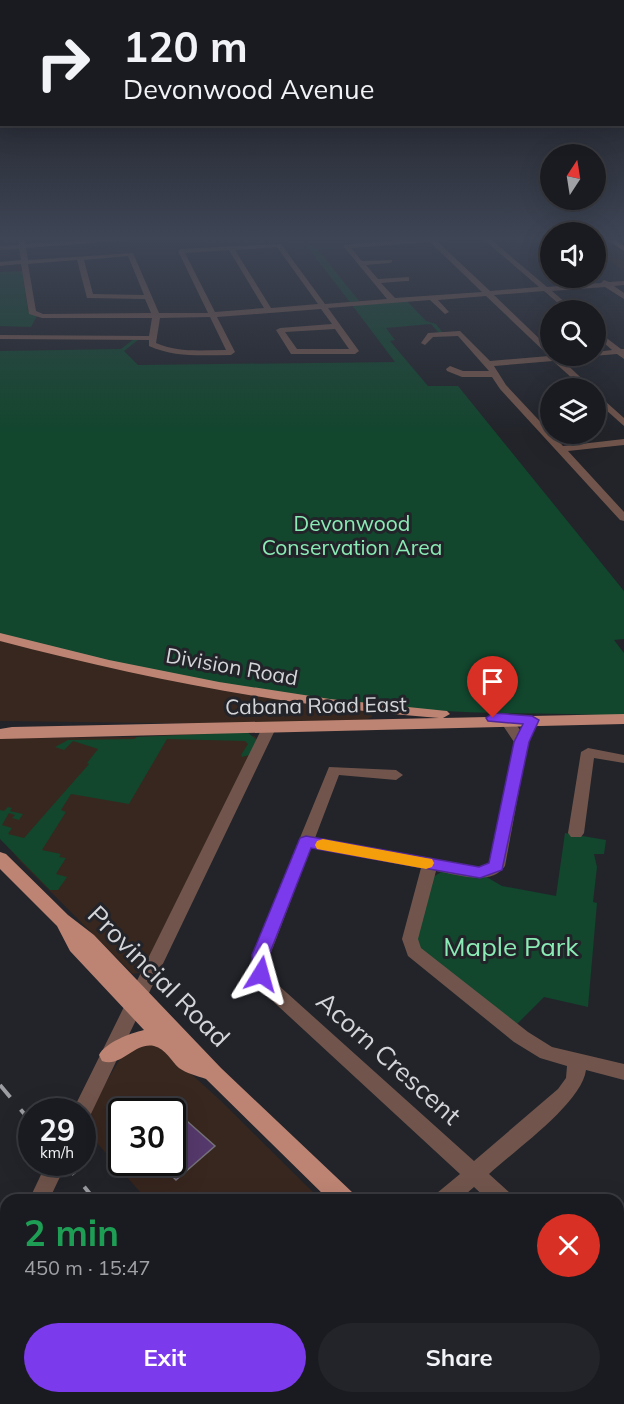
<!DOCTYPE html>
<html lang="en">
<head>
<meta charset="utf-8">
<style>
	:root { --surface:#1a1b20; --page:#232429; --text:#f1f3f6; --muted:#9fa1a5; --line:#38393e; --accent:#7c3aed }
	body { margin:0; font-family:Mulish,sans-serif; background:var(--page); color:var(--text); height:100vh; display:flex; flex-direction:column; font-size:22px; white-space:nowrap }
	* { box-sizing:border-box; margin:0 }
	p { font-size:20px; color:var(--muted) }
	.icon { flex:none; width:33px; height:33px; fill:none; stroke:currentColor; stroke-width:2; stroke-linecap:round; stroke-linejoin:round }
	.map { position:relative; flex:1; overflow:hidden }
	.details { position:absolute; left:0px; top:1194px; width:624px; height:210px; display:flex; flex-direction:column; background:var(--surface); border-radius:18px 18px 0 0; box-shadow:0 6px 24px #0002,0 0 0 2px var(--line) }
	.details>* { flex:none }
	.guide { position:absolute; left:0px; top:0px; width:624px; height:126px; box-shadow:0 6px 24px #0002,0 0 0 2px var(--line); background:#1a1b20; color:var(--text); overflow:hidden }
	.needle { width:39px; rotate:12deg }
	.fabs { position:absolute; left:540px; top:144px; display:grid; gap:12px }
	.fabs a { display:grid; place-items:center; width:66px; height:66px; border-radius:50%; background:var(--surface); box-shadow:0 6px 24px #0002,0 0 0 2px var(--line); font-size:30px }
	.speed { position:absolute; left:18px; top:1098px; display:flex; gap:12px; font-size:30px; font-weight:700; text-align:center }
	.speed>* { display:grid; place-content:center; width:78px; height:78px; border-radius:50%; background:var(--surface); box-shadow:0 6px 24px #0002,0 0 0 2px var(--line); line-height:1 }
	.speed small { font-size:15px; font-weight:400 }
	.speed .limit { border:3px solid #111; border-radius:9px; background:#fff; color:#111 }
	.pin { position:absolute; display:grid; place-items:center; width:51px; height:51px; color:#fff; margin:-62px -26px; border-radius:50% 50% 50% 0; rotate:-45deg; box-shadow:0 0 6px #0007 }
	.pin .icon { rotate:45deg }
	.me { position:absolute; width:66px; margin:-33px; rotate:8deg; stroke-linejoin:round; filter:drop-shadow(0 0 4px #0008) }
	.turn { display:flex; align-items:center; gap:21px; height:126px; padding:0 24px; font-size:27px }
	.turn .icon { width:78px; height:78px; stroke-width:2.5 }
	.turn b { display:block; font-size:42px; line-height:51px }
	.round { display:grid; place-items:center; flex:none; width:63px; height:63px; border-radius:32px; background:var(--page) }
	.overview { display:flex; align-items:center; justify-content:space-between; height:102px; padding:0 24px }
	h1 { font-size:36px; font-weight:700; line-height:45px; color:#1e9e55 }
	.button { display:flex; gap:12px; margin-top:auto; padding:12px 24px }
	.button a { flex:1; height:69px; border-radius:36px; background:var(--accent); color:#fff; font-size:24px; font-weight:700; line-height:69px; text-align:center }
	.button a+a { background:var(--page); color:var(--text) }
	.map>svg:first-child { display:block }
</style>
</head>
<body>
<div class="map">
<svg width="624" height="1404" viewBox="0 0 624 1404">
	<rect width="100%" height="100%" fill="#22242a"/>
	<g fill="#38271f" fill-rule="evenodd">
		<polygon points="596,237 624,237 624,272 596,251"/>
		<polygon points="0,638 371,710 372,717 363,721 229,724 0,721"/>
		<polygon points="203,733 255,736 257,740 142,972 133,974 20,861 0,837 0,738 137,737"/>
		<path d="M147,1041L165,1050L220,1100L321,1200H147L83,1127L82,1122L123,1054ZM122,1112H172V1162H122Z"/>
	</g>
	<polygon fill="#292d38" points="350,1398 528,1398 534,1404 349,1404"/>
	<g fill="#12462d">
		<polygon points="300,237 305,237 313,248 343,248 318,250 359,301 350,302 309,249 285,251 308,248"/>
		<polygon points="22,271 28,311 37,316 31,327 0,326 0,272"/>
		<path d="M407,301L426,321L436,324L443,333H439L431,324L386,328L395,340L390,341L428,386H458L624,591V639L614,640L624,653V716C559,712 494,715 429,710C284,700 141,671 0,634V351L121,349L134,339H139L124,351L138,365L395,362L352,305Z"/>
		<polygon points="247,732 257,740 249,755 242,757 241,755 248,744 245,741 167,739 129,804 71,794 61,810 66,812 42,850 61,854 59,857 66,858 56,874 67,877 58,890 50,890 0,839 0,810 4,811 8,807 12,808 10,811 23,814 19,820 12,818 15,815 9,813 2,825 12,828 8,834 24,838 89,764 87,763 98,749 73,741 64,750 55,747 68,740 134,739 137,737"/>
		<polygon points="565,833 606,840 604,854 594,854 597,867 593,902 597,903 588,1007 544,997 517,1024 419,948 416,939 433,877 443,871 485,876 502,886 556,896"/>
	</g>
	<polygon fill="#55396c" stroke="#757279" stroke-width="1.5" points="188,1122 215,1146 176,1180 158,1162 172,1162 172,1134"/>
	<g fill="none" stroke-linecap="round" stroke-linejoin="round">
		<g fill="#71554c" fill-rule="evenodd">
			<path d="M18,237H24L25,244L134,237H172L26,248L28,260L133,253L159,313H208L178,251L181,249L281,244L325,304L387,299L344,247V245L426,237H472L437,241L490,291L539,287L481,237H488L547,287L601,283L604,280L609,282L624,281V285L614,286L624,293V299L605,287L552,291L574,310H566L544,291L494,295L550,349V356H581L577,359L562,360L592,388H583L553,361L494,366L506,385L563,446L624,439V445L568,451L624,512V521L620,520L500,389L492,377H462L447,371L446,369L450,366L463,371H489L458,336L433,337L425,345L421,343L428,333L460,331L490,361L549,356L486,296L438,300L449,312L445,314L430,300L328,308L359,351L355,354H291L276,330L280,328L332,324L321,309L217,317L235,352L231,355C202,355 176,358 149,346V340L0,339V335L149,336L152,318H42L29,314L21,264L0,266V262L21,260L19,249L0,250V246L19,245ZM430,242L482,292L395,298L381,283L406,281H409V277L378,279L366,265L390,263L392,262V260L362,261L351,248ZM277,247L318,304L271,308L235,250ZM229,250L264,308L215,312L185,253ZM128,256L144,295L93,294L84,260ZM77,260L87,298L145,299L151,313L43,314L36,311L28,264ZM210,317L226,350C202,350 178,353 156,343L160,318ZM335,329L349,349H297L285,332Z"/>
			<polygon points="542,237 549,237 550,244"/>
			<polygon points="596,330 621,349 624,349 624,359 617,354 593,356 596,356 596,352 612,350 596,336"/>
			<polygon points="596,393 624,418 624,426 596,401"/>
			<path d="M532,716L539,720L528,742L505,866C491,887 456,874 436,871L418,939L421,948L528,1032L552,1047L624,1064V1080L586,1070C582,1103 514,1151 489,1174L510,1193L513,1200H488L474,1187L459,1200H434L437,1193L460,1174L265,994L252,974V955L329,767L396,770L403,775L396,780L339,775L315,838L479,867L490,863L514,742L500,721L507,717L512,718L520,730L527,717ZM311,848L421,868L402,939L408,956L514,1042L540,1058L567,1066L566,1078L558,1089L474,1161L277,984L270,973V955Z"/>
			<polygon points="269,724 276,728 89,1118 82,1120 82,1112 72,1112 262,728"/>
			<polygon points="588,748 624,755 624,763 594,758 584,833 581,837 571,837 568,833 581,752"/>
			<polygon points="47,1162 67,1162 49,1200 29,1200"/>
			<polygon points="6,1257 6,1288 0,1291 0,1259"/>
			<polygon points="618,1293 624,1296 624,1320 618,1318"/>
		</g>
		<g fill="#bd8473" fill-rule="evenodd">
			<polygon points="603,237 612,237 624,246 624,251"/>
			<path d="M0,633L109,660L219,682L330,699L447,711L450,714L443,718L624,714V724L0,739V729L12,727L439,718C290,707 145,679 0,641Z"/>
			<path d="M0,852L6,854L68,915L94,935L221,1068L353,1193L357,1200H329L206,1079C197,1076 186,1073 179,1068C171,1061 166,1049 154,1046C134,1042 122,1068 102,1061L99,1055C105,1043 130,1033 144,1030L70,951L57,926L0,869Z"/>
			<polygon points="532,1398 562,1398 564,1404 534,1404"/>
		</g>
		<g stroke="#9c9da2" stroke-width="4" stroke-dasharray="16 16" stroke-linecap="butt">
			<polyline points="0,1085 32,1123"/>
			<polyline points="64,1162 95,1200"/>
			<polyline points="258,1398 263,1404"/>
		</g>
	</g>
	<linearGradient id="sky" x2="0" y2="1"><stop stop-color="#131417"/><stop offset="0.55" stop-color="#3e4555"/><stop offset="1" stop-color="#3e4555" stop-opacity="0"/></linearGradient>
	<rect width="624" height="434" fill="url(#sky)"/>
	<polygon fill="#7c3aed" stroke="#51269a" stroke-width="1.5" points="493,713 532,716 539,720 529,742 502,870 480,878 311,848 269,955 270,974 267,978 261,980 255,978 252,974 252,955 300,838 306,836 479,867 489,863 514,742 523,724 488,721 486,718"/>
	<polygon fill="#f59e0b" points="323,839 426,858 432,859 434,863 432,867 426,869 317,849 315,845 317,841"/>
	<g text-anchor="middle" dominant-baseline="central" stroke-width="6" stroke-linejoin="round" paint-order="stroke">
		<g font-size="21" fill="#8bebb5" stroke="#22242a">
			<text x="352" y="523">Devonwood<tspan x="352" dy="24">Conservation Area</tspan></text>
		</g>
		<g font-size="21" fill="#d4d5d9" stroke="#22242a">
			<text transform="translate(232 666) rotate(10)">Division Road</text>
			<text transform="translate(316 705) rotate(-1)">Cabana Road East</text>
		</g>
		<g font-size="26" fill="#8bebb5" stroke="#22242a">
			<text x="511" y="946">Maple Park</text>
		</g>
		<g font-size="26" fill="#d4d5d9" stroke="#22242a">
			<text transform="translate(159 976) rotate(45)">Provincial Road</text>
			<text transform="translate(389 1058) rotate(42)">Acorn Crescent</text>
		</g>
	</g>
</svg>
<div class="fabs">
<a><svg class="needle" viewBox="-14 -14 28 28"><path d="M0-13l5 13h-10z" fill="#e53935"/><path d="M0 13l5-13h-10z" fill="#9fa1a5"/></svg></a>
<a><svg class="icon" aria-label="sound" viewBox="0 0 24 24"><path d="M4 9h4l5-4v14l-5-4H4zM17 9q2 3 0 6"/></svg></a>
<a><svg class="icon" aria-label="search" viewBox="0 0 24 24"><circle cx="10" cy="10" r="6"/><path d="M15 15l6 6"/></svg></a>
<a><svg class="icon" aria-label="layers" viewBox="0 0 24 24"><path d="M12 4l9 5-9 5-9-5zM3 14l9 5 9-5"/></svg></a>
</div>
<div class="speed"><div>29<small>km/h</small></div><div class="limit">30</div></div>
<div class="pin" style="left:493px;top:718px;background:#d93025"><svg class="icon" aria-label="arrive" viewBox="0 0 24 24"><path d="M6 21V4h12l-3 4 3 4H6"/></svg></div>
<svg class="me" style="left:261px;top:974px" viewBox="-20 -20 40 40"><path d="M0-17L14 15 0 8-14 15z" fill="#7c3aed" stroke="#fff" stroke-width="4"/></svg>
<div class="guide">
<div class="turn"><svg class="icon" aria-label="right" viewBox="0 0 24 24"><path d="M7 20v-9h11M14 6l5 5-5 5"/></svg><div><b>120 m</b>Devonwood Avenue</div></div>
</div>
<section class="details">
<div class="overview"><div><h1>2 min</h1><p>450 m · 15:47</p></div><a class="round" style="background:#d93025;color:#fff"><svg class="icon" aria-label="close" viewBox="0 0 24 24"><path d="M6 6l12 12M18 6L6 18"/></svg></a></div>
<div class="button"><a>Exit</a><a>Share</a></div>
</section>
</div>
</body>
</html>
